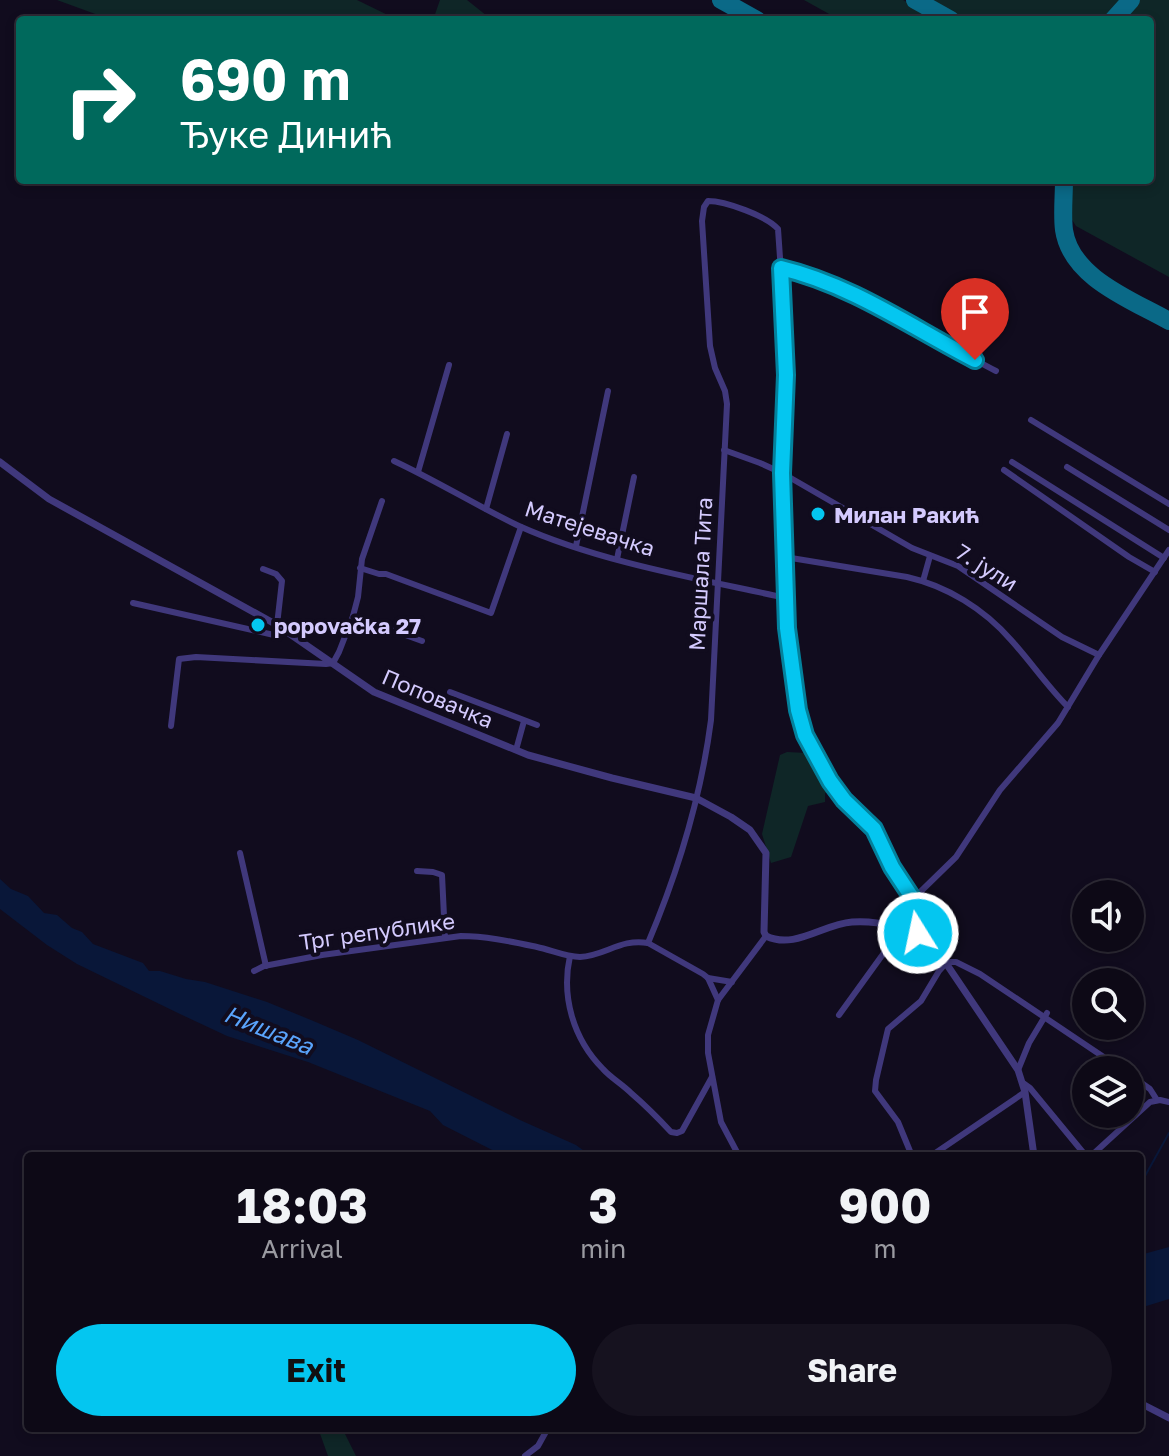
<!DOCTYPE html>
<html lang="en">
<head>
<meta charset="utf-8">
<style>
	:root { --surface:#0d0916; --page:#16121f; --text:#f1f3f6; --muted:#9a9aa1; --line:#2d2a35; --accent:#04c6f0 }
	body { margin:0; font-family:"Golos Text",sans-serif; background:var(--page); color:var(--text); height:100vh; display:flex; flex-direction:column; font-size:30px; white-space:nowrap }
	* { box-sizing:border-box; margin:0 }
	p { font-size:26px; color:var(--muted) }
	.icon { flex:none; width:44px; height:44px; fill:none; stroke:currentColor; stroke-width:2; stroke-linecap:round; stroke-linejoin:round }
	.map { position:relative; flex:1; overflow:hidden }
	.details { position:absolute; left:24px; top:1152px; width:1120px; height:280px; display:flex; flex-direction:column; background:var(--surface); border-radius:8px; box-shadow:0 4px 12px #0003,0 0 0 2px var(--line) }
	.details>* { flex:none }
	.top-card { position:absolute; left:16px; top:16px; width:1138px; height:168px; border-radius:8px; box-shadow:0 4px 12px #0003,0 0 0 2px var(--line); background:#00695c; color:#fff; overflow:hidden }
	.controls { position:absolute; left:1072px; top:880px; display:grid; gap:16px }
	.controls a { display:grid; place-items:center; width:72px; height:72px; border-radius:50%; background:var(--surface); box-shadow:0 4px 12px #0003,0 0 0 2px var(--line); font-size:40px }
	.pin { position:absolute; display:grid; place-items:center; width:68px; height:68px; color:#fff; margin:-82px -34px; border-radius:50% 50% 50% 0; rotate:-45deg; box-shadow:0 0 8px #0007 }
	.pin .icon { rotate:45deg }
	.me { position:absolute; width:88px; margin:-44px; rotate:350deg; stroke-linejoin:round; filter:drop-shadow(0 0 6px #0008) }
	.turn { display:flex; align-items:center; gap:28px; height:168px; padding:0 32px; font-size:36px }
	.turn .icon { width:104px; height:104px; stroke-width:2.5 }
	.turn b { display:block; font-size:56px; line-height:68px }
	.eta { display:flex; justify-content:space-evenly; align-items:center; height:136px; text-align:center }
	.eta b { font-size:48px; font-weight:700; line-height:56px }
	.cta { display:flex; gap:16px; margin-top:auto; padding:16px 32px }
	.cta a { flex:1; height:92px; border-radius:48px; background:var(--accent); color:#111; font-size:32px; font-weight:700; line-height:92px; text-align:center }
	.cta a+a { background:var(--page); color:var(--text) }
	.map>svg:first-child { display:block }
</style>
</head>
<body>
<div class="map">
<svg width="1169" height="1456" viewBox="0 0 1169 1456">
	<rect width="100%" height="100%" fill="#110c1e"/>
	<g fill="#0f2627">
		<polygon points="57,0 357,0 398,20 131,20 109,19"/>
		<polygon points="440,0 467,0 492,20 433,20"/>
		<polygon points="804,0 903,0 939,20 840,20"/>
		<polygon points="928,0 1123,0 1105,20 964,20"/>
		<polygon points="1140,0 1169,0 1169,277 1076,226 1071,218 1070,180 1150,180 1150,20 1122,20"/>
		<polygon points="787,752 807,753 832,792 825,793 825,802 808,806 791,857 771,863 762,834 780,755"/>
		<polygon points="318,1428 342,1428 356,1456 328,1456"/>
	</g>
	<g fill="#091739">
		<polygon points="0,879 11,889 28,896 44,913 57,915 72,928 82,932 93,944 143,963 149,971 160,971 186,979 205,982 267,1002 311,1020 358,1040 520,1120 576,1145 591,1156 504,1156 443,1125 430,1111 308,1062 227,1036 180,1014 77,964 47,945 0,909"/>
		<polygon points="1169,1247 1169,1299 1140,1308 1140,1255"/>
	</g>
	<g fill="none" stroke-linecap="round" stroke-linejoin="round">
		<polyline stroke="#091739" stroke-width="2" points="1140,1185 1169,1133"/>
		<g stroke="#0a6987" stroke-width="18">
			<polyline points="721,0 757,20"/>
			<polyline points="915,0 951,20"/>
			<polyline points="1113,20 1131,0"/>
			<path d="M1064,180C1064,196 1062,214 1064,230C1071,278 1132,300 1169,321"/>
		</g>
		<g stroke="#40387c" stroke-width="6">
			<path d="M781,268C859,287 926,335 996,371"/>
			<polyline points="1031,420 1169,504"/>
			<polyline points="724,450 760,463 782,473 912,548 958,566 1062,637 1099,655"/>
			<path d="M394,461C437,481 477,506 519,526C599,562 700,579 786,598"/>
			<polyline points="1012,462 1164,558"/>
			<polyline points="1067,467 1169,530"/>
			<polyline points="1004,470 1129,557 1155,572"/>
			<polyline points="418,472 449,365"/>
			<polyline points="486,509 507,434"/>
			<polyline points="576,546 608,391"/>
			<path d="M785,557L907,577C947,586 984,609 1011,640C1031,662 1047,686 1068,707"/>
			<polyline points="617,559 634,477"/>
			<polyline points="360,568 379,574 386,574 491,613 521,527"/>
			<polyline points="263,569 276,574 282,581 277,625"/>
			<polyline points="923,581 930,556"/>
			<polyline points="133,603 274,635 283,629"/>
			<polyline points="353,616 422,641"/>
			<polyline points="450,692 537,725"/>
			<polyline points="171,726 179,659 196,657 326,664 333,663 339,652 353,616 358,597 362,559 382,501"/>
			<polyline points="516,750 524,721"/>
			<polyline points="240,853 266,966"/>
			<polyline points="417,871 433,872 442,875 445,937"/>
			<polyline points="913,899 956,857 1000,790 1058,723 1099,655 1169,550"/>
			<path d="M648,943C678,872 701,797 711,720L727,404L725,391L715,368L710,346L702,221L704,207L708,201C725,201 767,216 778,229L785,329L786,375L782,473L787,628L798,710L805,735L830,781L844,800L874,829L892,867L913,899L919,914"/>
			<path d="M570,956C561,996 573,1039 603,1069C611,1078 622,1084 631,1093C645,1105 658,1118 671,1132L677,1133L682,1131L712,1077"/>
			<path d="M254,971L264,966L322,955L461,936C486,936 513,942 537,947C551,950 566,957 580,957C605,956 621,938 648,943L703,974L708,978L718,1000"/>
			<polyline points="708,978 732,982"/>
			<polyline points="839,1015 886,950 899,927"/>
			<polyline points="1018,1070 1029,1043 1047,1013"/>
			<polyline points="1130,1075 1150,1089 1157,1100"/>
			<polyline points="1023,1083 1030,1088 1086,1156"/>
			<polyline points="739,1156 721,1122 708,1053 708,1035 718,1000 766,936"/>
			<polyline points="912,1156 898,1122 875,1091 876,1080 888,1029 921,1001 939,971 947,962 956,962 980,974 1123,1070"/>
			<polyline points="931,1156 1025,1092"/>
			<polyline points="1091,1156 1150,1102 1160,1100 1169,1102"/>
			<polyline points="525,1456 538,1446 548,1428"/>
		</g>
		<g stroke="#40387c" stroke-width="7">
			<path d="M0,462L49,499L277,625L374,692L528,755L612,778L696,798L731,817L750,830L766,853L764,932L766,936C795,950 823,924 852,922C883,920 904,929 931,941"/>
			<polyline points="890,924 904,919 910,913 921,915 931,941 1018,1070 1025,1092 1034,1156"/>
			<polyline points="1140,1403 1169,1418"/>
		</g>
	</g>
	<g fill="none" stroke-linecap="round" stroke-linejoin="round">
		<defs>
			<path id="route" d="M918,933L923,928V918L919,914L913,899L892,867L874,829L844,800L830,781L805,735L798,710L787,628L782,473L786,375L781,268C852,285 911,327 975,360"/>
		</defs>
		<use href="#route" stroke="#03819c" stroke-width="20"/>
		<use href="#route" stroke="#04c6f0" stroke-width="14"/>
	</g>
	<g fill="#04c6f0" stroke="#110c1e" stroke-width="3">
		<circle cx="818" cy="514" r="8"/>
		<circle cx="258" cy="625" r="8"/>
	</g>
	<g text-anchor="middle" dominant-baseline="central" stroke-width="8" stroke-linejoin="round" paint-order="stroke">
		<g font-size="22" font-weight="bold" fill="#d4cafe" stroke="#110c1e" text-anchor="start">
			<text x="834" y="514">Милан Ракић</text>
			<text x="274" y="625">popovačka 27</text>
		</g>
		<g font-size="22" fill="#d4cafe" stroke="#110c1e">
			<text transform="translate(590 528) rotate(18)">Матејевачка</text>
			<text transform="translate(987 567) rotate(32)">7. јули</text>
			<text transform="translate(700 574) rotate(-87)">Маршала Тита</text>
			<text transform="translate(438 698) rotate(23)">Поповачка</text>
			<text transform="translate(377 931) rotate(-8)">Трг републике</text>
		</g>
		<g font-size="24" font-style="italic" fill="#5aa4fc" stroke="#110c1e">
			<text transform="translate(269 1029) rotate(22)">Нишава</text>
		</g>
	</g>
</svg>
<div class="controls">
<a><svg class="icon" aria-label="sound" viewBox="0 0 24 24"><path d="M4 9h4l5-4v14l-5-4H4zM17 9q2 3 0 6"/></svg></a>
<a><svg class="icon" aria-label="search" viewBox="0 0 24 24"><circle cx="10" cy="10" r="6"/><path d="M15 15l6 6"/></svg></a>
<a><svg class="icon" aria-label="layers" viewBox="0 0 24 24"><path d="M12 4l9 5-9 5-9-5zM3 14l9 5 9-5"/></svg></a>
</div>
<div class="pin" style="left:975px;top:360px;background:#d93025"><svg class="icon" aria-label="arrive" viewBox="0 0 24 24"><path d="M6 21V4h12l-3 4 3 4H6"/></svg></div>
<svg class="me" style="left:918px;top:933px" viewBox="-20 -20 40 40"><circle r="17" fill="#04c6f0" stroke="#fff" stroke-width="3"/><path d="M0-11L8 9 0 5-8 9z" fill="#fff"/></svg>
<div class="top-card">
<div class="turn"><svg class="icon" aria-label="right" viewBox="0 0 24 24"><path d="M7 20v-9h11M14 6l5 5-5 5"/></svg><div><b>690 m</b>Ђуке Динић</div></div>
</div>
<section class="details">
<div class="eta">
<div><b>18:03</b><p>Arrival</p></div>
<div><b>3</b><p>min</p></div>
<div><b>900</b><p>m</p></div>
</div>
<div class="cta"><a>Exit</a><a>Share</a></div>
</section>
</div>
</body>
</html>
